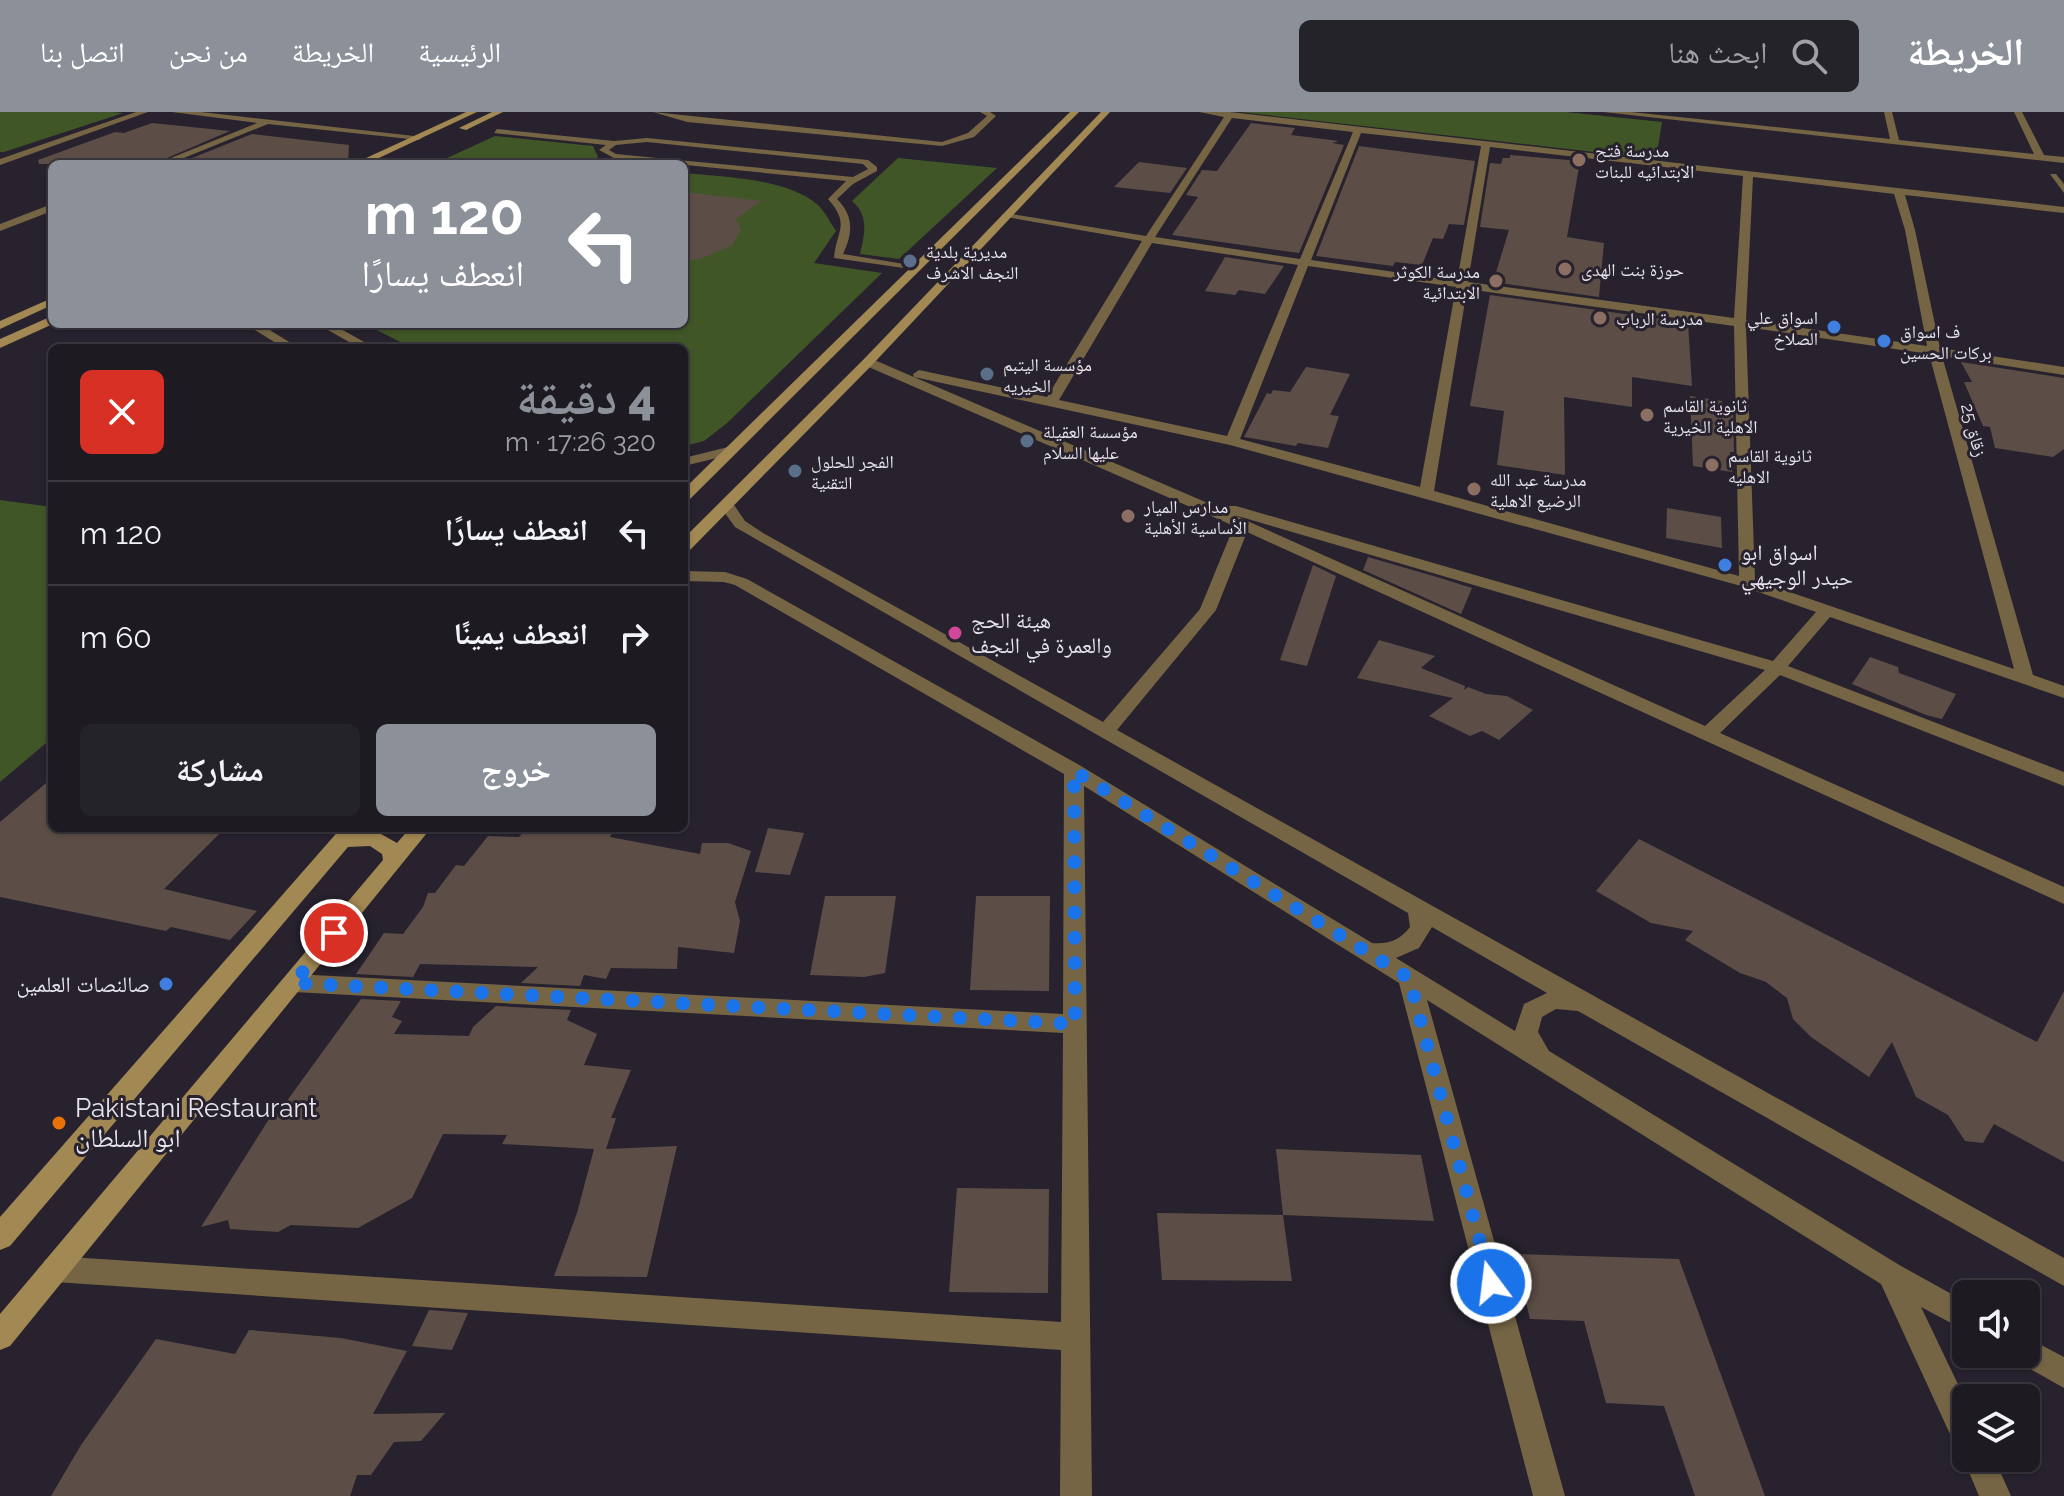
<!DOCTYPE html>
<html lang="ar">
<head>
<meta charset="utf-8">
<style>
	:root { --surface:#1d1a22; --page:#25232a; --text:#f1f3f6; --muted:#a0a1a5; --line:#3b3840; --accent:#8c9099 }
	body { margin:0; font-family:Raleway,"Noto Naskh Arabic",sans-serif; background:var(--page); color:var(--text); direction:rtl; height:100vh; display:flex; flex-direction:column; font-size:30px; white-space:nowrap }
	* { box-sizing:border-box; margin:0 }
	p { font-size:26px; color:var(--muted) }
	.icon { flex:none; width:44px; height:44px; fill:none; stroke:currentColor; stroke-width:2; stroke-linecap:round; stroke-linejoin:round }
	.map { position:relative; flex:1; overflow:hidden; direction:ltr }
	.side { position:absolute; left:48px; top:232px; width:640px; height:488px; display:flex; flex-direction:column; background:var(--surface); border-radius:12px; box-shadow:0 2px 6px #0004,0 0 0 2px var(--line); direction:rtl }
	.side>* { flex:none }
	.hud { position:absolute; left:48px; top:48px; width:640px; height:168px; border-radius:12px; box-shadow:0 2px 6px #0004,0 0 0 2px var(--line); direction:rtl; background:#8c9099; color:#fff; overflow:hidden }
	.fabs { position:absolute; left:1952px; top:1168px; display:grid; gap:16px }
	.fabs a { display:grid; place-items:center; width:88px; height:88px; border-radius:12px; background:var(--surface); box-shadow:0 2px 6px #0004,0 0 0 2px var(--line); font-size:40px }
	.pin { position:absolute; display:grid; place-items:center; width:68px; height:68px; color:#fff; margin:-34px; border:4px solid #fff; border-radius:50%; box-shadow:0 2px 8px #0007 }
	.me { position:absolute; width:88px; margin:-44px; rotate:345deg; stroke-linejoin:round; filter:drop-shadow(0 0 6px #0008) }
	.turn { display:flex; align-items:center; gap:28px; height:168px; padding:0 32px; font-size:36px }
	.turn .icon { width:104px; height:104px; stroke-width:2.5 }
	.turn b { display:block; font-size:56px; line-height:68px }
	.round { display:grid; place-items:center; flex:none; width:84px; height:84px; border-radius:12px; background:var(--page) }
	.head { display:flex; align-items:center; justify-content:space-between; height:136px; padding:0 32px }
	h1 { font-size:48px; font-weight:800; line-height:60px; color:var(--accent) }
	.button { display:flex; gap:16px; margin-top:auto; padding:16px 32px }
	.button a { flex:1; height:92px; border-radius:12px; background:var(--accent); color:#fff; font-size:32px; font-weight:800; line-height:92px; text-align:center }
	.button a+a { background:var(--page); color:var(--text) }
	ul { padding:0; list-style:none }
	li { display:flex; align-items:center; gap:24px; height:104px; padding:0 32px; border-top:2px solid var(--line) }
	li div { flex:1 }
	li b { display:block; font-size:30px }
	li em { font-style:normal }
	header { display:flex; align-items:center; gap:48px; box-sizing:border-box; height:112px; padding:0 40px; background:var(--accent); color:#fff }
	header strong { font-size:38px }
	nav { display:flex; gap:44px; margin-inline-start:auto; font-size:28px }
	.search { width:560px; height:72px; background:var(--page); display:flex; align-items:center; gap:20px; box-sizing:border-box; padding:0 28px; border-radius:12px; color:var(--muted); font-size:30px }
	.map>svg:first-child { display:block }
</style>
</head>
<body>
<header>
<strong>الخريطة</strong>
<div class="search"><svg class="icon" aria-label="search" viewBox="0 0 24 24"><circle cx="10" cy="10" r="6"/><path d="M15 15l6 6"/></svg>ابحث هنا</div>
<nav><a>الرئيسية</a><a>الخريطة</a><a>من نحن</a><a>اتصل بنا</a></nav>
</header>
<div class="map">
<svg width="2064" height="1384" viewBox="0 0 2064 1384">
	<rect width="100%" height="100%" fill="#27222e"/>
	<g fill="#405626">
		<polygon points="0,0 111,0 123,1 4,40 0,40"/>
		<polygon points="1240,0 1566,0 1662,10 1656,47"/>
		<polygon points="495,24 593,34 598,45 589,52 434,52"/>
		<path d="M898,46L997,56L899,147L860,142C865,121 869,104 852,89Z"/>
		<path d="M684,61C723,65 787,66 818,93C825,100 830,110 836,119L814,151L882,161L727,311L704,329L684,334V236H412L365,212H684Z"/>
		<polygon points="0,388 52,395 52,626 0,670"/>
	</g>
	<g fill="#5c4e46">
		<polygon points="152,11 230,19 153,52 39,52 38,48 115,20 124,21"/>
		<polygon points="1251,11 1295,16 1291,23 1339,29 1332,31 1344,33 1299,141 1172,123 1198,85 1186,83 1202,58 1217,59"/>
		<polygon points="252,22 349,33 348,52 177,52"/>
		<polygon points="1359,34 1475,49 1464,113 1449,112 1443,127 1433,126 1422,153 1395,150 1393,154 1316,144"/>
		<polygon points="1510,43 1580,49 1567,125 1604,131 1599,185 1493,170 1509,118 1480,115 1490,51 1501,52 1503,46 1510,46"/>
		<polygon points="1139,50 1187,56 1170,81 1114,75"/>
		<polygon points="684,80 761,89 736,107 741,118 732,133 703,146 684,150"/>
		<polygon points="1225,145 1284,154 1265,182 1239,178 1235,183 1205,179"/>
		<polygon points="1490,183 1688,211 1692,274 1632,265 1632,295 1564,285 1565,363 1497,353 1504,299 1470,294"/>
		<polygon points="1961,250 2064,266 2064,337 2053,345 1995,336 1990,315 1983,314 1964,270 1972,270"/>
		<polygon points="1306,255 1350,262 1330,303 1339,304 1328,336 1298,331 1296,334 1244,325 1267,281 1271,282 1273,278 1290,280"/>
		<polygon points="1690,284 1722,289 1723,297 1733,298 1734,340 1730,340 1732,360 1693,354"/>
		<polygon points="1667,396 1721,405 1722,436 1666,426"/>
		<polygon points="1368,445 1440,466 1472,476 1461,502 1363,458"/>
		<polygon points="1313,453 1336,464 1307,554 1280,548"/>
		<polygon points="1379,528 1435,544 1421,556 1465,574 1464,578 1468,575 1486,582 1507,584 1533,598 1499,628 1482,619 1470,624 1429,604 1453,586 1357,566"/>
		<polygon points="1870,545 1898,555 1899,561 1956,582 1942,607 1926,603 1852,572"/>
		<polygon points="52,666 52,716 225,716 164,777 257,799 230,828 171,815 166,819 0,785 0,710"/>
		<polygon points="527,716 615,716 610,725 700,742 702,731 728,731 751,739 735,790 740,809 734,841 678,835 677,857 611,856 606,867 584,863 580,874 521,871 538,855 420,852 413,865 356,862 384,821 403,822 423,795 428,781 435,781 456,753 464,754 488,724 519,725"/>
		<polygon points="768,716 804,721 790,763 755,760"/>
		<polygon points="1639,727 2037,930 2064,879 2064,1050 1994,1012 1983,1031 1965,1029 1948,1003 1916,985 1892,930 1869,965 1811,925 1793,907 1787,886 1766,870 1740,861 1685,828 1693,819 1651,811 1596,779"/>
		<polygon points="825,784 896,784 885,861 864,865 810,863"/>
		<polygon points="976,784 1050,784 1049,879 970,878"/>
		<polygon points="361,887 401,889 392,905 402,909 394,922 469,924 473,915 496,894 571,898 567,908 597,922 584,953 631,958 611,1006 616,1006 606,1037 677,1034 647,1165 554,1164 577,1101 594,1037 502,1032 507,1023 443,1022 412,1086 358,1116 291,1113 278,1120 230,1117 228,1108 201,1115 269,1007 273,1008"/>
		<polygon points="1276,1037 1421,1043 1434,1109 1283,1103"/>
		<polygon points="957,1076 1049,1077 1048,1181 949,1180"/>
		<polygon points="1157,1101 1283,1103 1292,1169 1162,1168"/>
		<polygon points="1514,1142 1679,1147 1765,1384 1695,1384 1664,1294 1606,1291 1584,1209 1530,1207"/>
		<polygon points="429,1198 468,1201 452,1238 412,1234"/>
		<polygon points="249,1218 341,1226 407,1239 373,1302 445,1301 421,1329 394,1330 371,1363 357,1363 350,1384 51,1384 81,1333 156,1227 235,1242"/>
	</g>
	<g fill="none" stroke-linecap="round" stroke-linejoin="round">
		<g fill="#756544" fill-rule="evenodd">
			<polygon points="653,0 942,30 968,21 987,4 980,0 990,0 996,4 974,25 942,34 687,10"/>
			<path d="M497,17L614,29L647,26L868,48L877,55V59L853,72L837,87C854,104 853,121 843,142L923,155L918,158L834,146C836,119 851,113 828,87L846,69L614,46L599,38L606,33L494,21ZM647,30L863,52L868,57L853,65L616,42L609,38L616,33Z"/>
			<polygon points="2050,62 2056,62 2064,72 2064,81"/>
		</g>
		<g fill="#756544" fill-rule="evenodd">
			<polygon points="136,0 148,0 0,53 0,47"/>
			<polygon points="172,0 201,0 423,25 419,28 268,12 169,52 156,52 257,11"/>
			<path d="M1199,0H1230L2064,95V101L1905,83L1915,118L1940,236L2064,255V263L1942,244L2033,563L2064,574V586L1830,505L1788,554L2064,660V674L1780,563L1720,621L2064,775V792L1247,420L1216,498L1117,618L2064,1146V1174L1578,899L1556,897L1542,905L1538,920L1549,939L1901,1154L1966,1190V1219L1921,1195L1966,1289V1337L1955,1333L1881,1172L1427,888L1565,1384H1533L1399,871L1084,674L1092,1384H1060L1061,1238L55,1170L45,1166L41,1157L45,1148L55,1144L1061,1210L1063,921L294,880L286,877L283,871L286,865L294,862L1063,902L1064,662L735,473L724,470L684,469V459L725,460L747,467L1081,654L1372,831C1389,832 1399,829 1410,815L1408,801L735,415L719,393L722,390H732L745,409L763,421L1103,610L1200,497L1234,414L864,253V247H872L1224,398L1226,394H1236L1773,549L1816,500L1741,474L1230,333L914,265L913,262L919,258L1047,285L1142,129L1001,104L1006,101L1146,124L1224,5ZM1232,6L1353,20L1300,147L1155,125ZM1361,21L1481,34L1457,169L1311,148ZM1490,35L1743,64L1734,206L1468,170ZM1753,65L1894,82L1905,118L1927,234L1746,208ZM1152,131L1298,153L1227,324L1059,288ZM1308,154L1456,175L1420,375L1240,327ZM1467,177L1734,214L1739,464L1434,379ZM1746,215L1929,242L2014,557L1755,468ZM1234,403L1765,558L1705,614ZM1432,815L1547,881L1524,892L1515,919L1396,846L1419,836Z"/>
			<polygon points="1603,0 1631,0 1890,27 1884,0 1892,0 1899,28 2034,42 2014,0 2022,0 2044,43 2064,45 2064,51"/>
			<polygon points="52,92 52,99 0,119 0,112"/>
			<polygon points="245,212 260,212 299,236 284,236"/>
			<polygon points="317,212 332,212 375,236 360,236"/>
			<polygon points="732,334 737,335 737,341 684,354 684,346"/>
			<polygon points="2026,1225 2064,1245 2064,1276 2016,1249 2013,1242 2026,1242"/>
			<polygon points="1966,1338 1966,1346 1994,1346 2011,1384 1979,1384 1963,1346"/>
		</g>
		<g fill="#a28852" fill-rule="evenodd">
			<polygon points="466,0 477,0 366,52 353,52"/>
			<polygon points="492,0 503,0 466,18 459,16"/>
			<polygon points="1070,0 1079,0 689,388 684,389 684,377"/>
			<polygon points="1101,0 1110,0 872,253 690,438 684,440 684,426 864,247"/>
			<polygon points="52,186 52,193 0,217 0,209"/>
			<polygon points="52,204 53,212 0,236 0,227"/>
			<polygon points="341,716 363,716 362,719 381,722 397,731 410,716 431,716 10,1234 0,1238 0,1202 383,748 382,742 370,734 348,735 10,1134 0,1138 0,1105"/>
		</g>
	</g>
	<g fill="none" stroke-linecap="round" stroke-linejoin="round">
		<polyline stroke="#1a73e8" stroke-width="14" stroke-dasharray="0 25.2" points="334,821 294,871 1075,912 1074,659 1409,866 1491,1171"/>
	</g>
	<g fill="#8d6e63" stroke="#27222e" stroke-width="3">
		<circle cx="1579" cy="48" r="8"/>
		<circle cx="1565" cy="157" r="8"/>
		<circle cx="1496" cy="169" r="8"/>
		<circle cx="1600" cy="206" r="8"/>
		<circle cx="1647" cy="303" r="8"/>
		<circle cx="1712" cy="353" r="8"/>
		<circle cx="1474" cy="377" r="8"/>
		<circle cx="1128" cy="404" r="8"/>
	</g>
	<g fill="#5c6f8a" stroke="#27222e" stroke-width="3">
		<circle cx="910" cy="149" r="8"/>
		<circle cx="987" cy="262" r="8"/>
		<circle cx="1027" cy="329" r="8"/>
		<circle cx="795" cy="359" r="8"/>
	</g>
	<g fill="#3f7fe0" stroke="#27222e" stroke-width="3">
		<circle cx="1834" cy="215" r="8"/>
		<circle cx="1884" cy="229" r="8"/>
		<circle cx="1725" cy="453" r="8"/>
		<circle cx="166" cy="872" r="8"/>
	</g>
	<circle fill="#d1479c" stroke="#27222e" stroke-width="3" cx="955" cy="521" r="8"/>
	<circle fill="#e8710a" stroke="#27222e" stroke-width="3" cx="59" cy="1011" r="8"/>
	<g text-anchor="middle" dominant-baseline="central" stroke-width="6" stroke-linejoin="round" paint-order="stroke">
		<g font-size="18" fill="#e7e3ec" stroke="#27222e" text-anchor="start">
			<text x="1595" y="38">مدرسة فتح<tspan x="1595" dy="21">الابتدائيه للبنات</tspan></text>
			<text x="926" y="139">مديرية بلدية<tspan x="926" dy="21">النجف الاشرف</tspan></text>
			<text x="1581" y="157">حوزة بنت الهدى</text>
			<text x="1480" y="159" text-anchor="end">مدرسة الكوثر<tspan x="1480" dy="21">الابتدائية</tspan></text>
			<text x="1818" y="205" text-anchor="end">اسواق علي<tspan x="1818" dy="21">الصلاخ</tspan></text>
			<text x="1616" y="206">مدرسة الرباب</text>
			<text x="1900" y="219">ف اسواق<tspan x="1900" dy="21">بركات الحسين</tspan></text>
			<text x="1003" y="252">مؤسسة اليتبم<tspan x="1003" dy="21">الخيريه</tspan></text>
			<text x="1663" y="293">ثانوية القاسم<tspan x="1663" dy="21">الاهلية الخيرية</tspan></text>
			<text x="1043" y="319">مؤسسة العقيلة<tspan x="1043" dy="21">عليها السلام</tspan></text>
			<text x="1728" y="343">ثانوية القاسم<tspan x="1728" dy="21">الاهليه</tspan></text>
			<text x="811" y="349">الفجر للحلول<tspan x="811" dy="21">التقنية</tspan></text>
			<text x="1490" y="367">مدرسة عبد الله<tspan x="1490" dy="21">الرضيع الاهلية</tspan></text>
			<text x="1144" y="394">مدارس الميار<tspan x="1144" dy="21">الأساسية الأهلية</tspan></text>
		</g>
		<g font-size="18" fill="#e7e3ec" stroke="#27222e">
			<text transform="translate(1974 318) rotate(75)">زقاق 25</text>
		</g>
		<g font-size="22" fill="#e7e3ec" stroke="#27222e" text-anchor="start">
			<text x="1741" y="440">اسواق ابو<tspan x="1741" dy="25">حيدر الوجيهي</tspan></text>
			<text x="971" y="508">هيئة الحج<tspan x="971" dy="25">والعمرة في النجف</tspan></text>
			<text x="150" y="872" text-anchor="end">صالنصات العلمين</text>
		</g>
		<g font-size="26" fill="#e7e3ec" stroke="#27222e" text-anchor="start">
			<text x="75" y="996">Pakistani Restaurant<tspan x="75" dy="30">ابو السلطان</tspan></text>
		</g>
	</g>
</svg>
<div class="fabs">
<a><svg class="icon" aria-label="sound" viewBox="0 0 24 24"><path d="M4 9h4l5-4v14l-5-4H4zM17 9q2 3 0 6"/></svg></a>
<a><svg class="icon" aria-label="layers" viewBox="0 0 24 24"><path d="M12 4l9 5-9 5-9-5zM3 14l9 5 9-5"/></svg></a>
</div>
<div class="pin" style="left:334px;top:821px;background:#d93025"><svg class="icon" aria-label="arrive" viewBox="0 0 24 24"><path d="M6 21V4h12l-3 4 3 4H6"/></svg></div>
<svg class="me" style="left:1491px;top:1171px" viewBox="-20 -20 40 40"><circle r="17" fill="#1a73e8" stroke="#fff" stroke-width="3"/><path d="M0-11L8 9 0 5-8 9z" fill="#fff"/></svg>
<div class="hud">
<div class="turn"><svg class="icon" aria-label="left" viewBox="0 0 24 24"><path d="M17 20v-9H6M10 6l-5 5 5 5"/></svg><div><b>120 m</b>انعطف يسارًا</div></div>
</div>
<section class="side">
<div class="head"><div><h1>4 دقيقة</h1><p>320 m · 17:26</p></div><a class="round" style="background:#d93025;color:#fff"><svg class="icon" aria-label="close" viewBox="0 0 24 24"><path d="M6 6l12 12M18 6L6 18"/></svg></a></div>
<ul>
<li><svg class="icon" aria-label="left" viewBox="0 0 24 24"><path d="M17 20v-9H6M10 6l-5 5 5 5"/></svg><div><b>انعطف يسارًا</b></div><em>120 m</em></li>
<li><svg class="icon" aria-label="right" viewBox="0 0 24 24"><path d="M7 20v-9h11M14 6l5 5-5 5"/></svg><div><b>انعطف يمينًا</b></div><em>60 m</em></li>
</ul>
<div class="button"><a>خروج</a><a>مشاركة</a></div>
</section>
</div>
</body>
</html>
